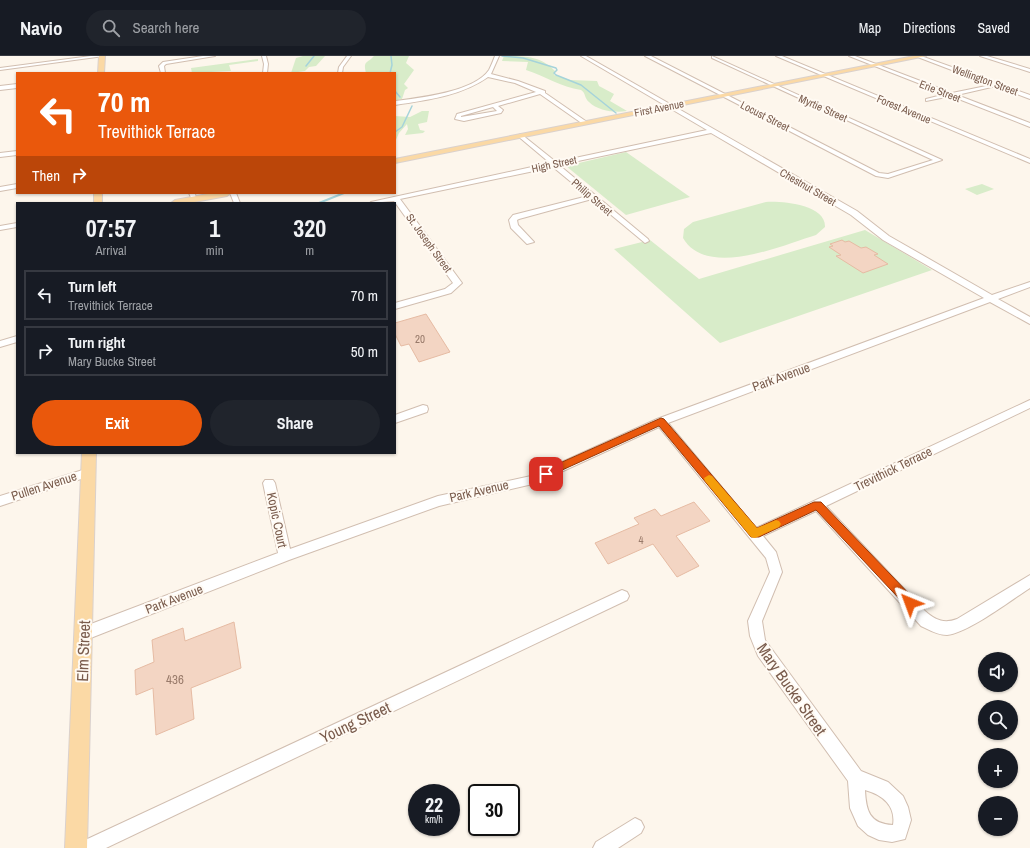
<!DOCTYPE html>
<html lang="en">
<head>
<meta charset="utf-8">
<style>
	:root { --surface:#171b24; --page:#20242c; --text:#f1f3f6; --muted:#9ea1a6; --line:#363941; --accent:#ea580c }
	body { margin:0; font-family:"Archivo Narrow",sans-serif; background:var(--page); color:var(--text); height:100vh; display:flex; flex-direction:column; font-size:15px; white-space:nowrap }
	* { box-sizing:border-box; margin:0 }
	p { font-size:13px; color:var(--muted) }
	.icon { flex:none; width:22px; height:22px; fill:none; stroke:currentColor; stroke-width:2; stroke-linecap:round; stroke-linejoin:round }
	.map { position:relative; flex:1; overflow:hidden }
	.sheet { position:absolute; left:16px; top:146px; width:380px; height:252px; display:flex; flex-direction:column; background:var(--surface); border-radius:0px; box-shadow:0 1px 3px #0004 }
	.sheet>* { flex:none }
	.hud { position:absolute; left:16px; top:16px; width:380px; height:122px; border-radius:0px; box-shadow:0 1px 3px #0004; background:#ea580c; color:#fff; overflow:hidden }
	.buttons { position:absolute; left:978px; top:596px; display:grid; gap:8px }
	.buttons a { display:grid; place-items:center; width:40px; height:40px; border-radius:50%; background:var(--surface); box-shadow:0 1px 3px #0004; font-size:20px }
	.speed { position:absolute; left:408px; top:728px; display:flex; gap:8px; font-size:20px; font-weight:700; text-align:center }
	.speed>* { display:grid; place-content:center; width:52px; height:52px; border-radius:50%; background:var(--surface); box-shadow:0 1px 3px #0004; line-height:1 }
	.speed small { font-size:10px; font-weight:400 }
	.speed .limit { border:2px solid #111; border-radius:6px; background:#fff; color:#111 }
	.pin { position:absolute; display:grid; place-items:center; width:34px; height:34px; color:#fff; margin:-17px; border-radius:8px; box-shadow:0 2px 6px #0006 }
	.me { position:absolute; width:44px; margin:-22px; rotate:316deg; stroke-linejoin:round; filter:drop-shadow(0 0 3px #0008) }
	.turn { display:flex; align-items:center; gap:14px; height:84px; padding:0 16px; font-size:18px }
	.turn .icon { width:52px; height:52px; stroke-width:2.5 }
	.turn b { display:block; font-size:28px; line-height:34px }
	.then { display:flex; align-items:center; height:38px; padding:0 16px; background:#0003; gap:8px; font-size:15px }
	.eta { display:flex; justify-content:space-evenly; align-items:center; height:68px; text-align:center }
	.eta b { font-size:24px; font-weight:700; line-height:28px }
	.primary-button { display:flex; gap:8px; margin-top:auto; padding:8px 16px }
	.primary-button a { flex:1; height:46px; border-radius:24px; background:var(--accent); color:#fff; font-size:16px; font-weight:700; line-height:46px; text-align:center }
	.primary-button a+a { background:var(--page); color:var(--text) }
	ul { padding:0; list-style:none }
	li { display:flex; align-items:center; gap:12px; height:50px; margin:0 8px 6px; padding:0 8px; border:2px solid var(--line); border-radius:0px }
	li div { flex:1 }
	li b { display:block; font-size:15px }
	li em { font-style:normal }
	header { display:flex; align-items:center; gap:24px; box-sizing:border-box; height:56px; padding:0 20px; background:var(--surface); border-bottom:1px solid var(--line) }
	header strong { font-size:19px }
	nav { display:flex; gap:22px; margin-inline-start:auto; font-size:14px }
	.search { width:280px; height:36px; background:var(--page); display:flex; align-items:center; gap:10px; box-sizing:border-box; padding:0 14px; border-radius:22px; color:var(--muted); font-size:15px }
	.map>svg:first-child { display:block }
</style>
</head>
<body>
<header>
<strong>Navio</strong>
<div class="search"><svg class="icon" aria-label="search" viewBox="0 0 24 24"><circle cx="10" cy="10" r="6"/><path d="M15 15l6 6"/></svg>Search here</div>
<nav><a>Map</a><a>Directions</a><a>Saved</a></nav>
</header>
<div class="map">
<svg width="1030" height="792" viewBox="0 0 1030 792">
	<rect width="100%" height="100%" fill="#fdf6ec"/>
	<g fill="#d8ecc9">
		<polygon points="303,0 325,0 316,10 309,11 305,15 291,17 296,2"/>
		<path d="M374,0H409L406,7L414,14L404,28L408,32L405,34L402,43L395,45V17H366C363,4 367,8 374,0Z"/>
		<path d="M504,0C525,0 541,0 555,15L554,19L570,24L597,25L599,30L614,38L610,45L627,55C615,57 598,55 589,46C584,42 586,37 581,34C561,31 545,20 526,14L528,6L502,5Z"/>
		<polygon points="258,3 258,5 229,9 231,15 192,17 191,12"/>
		<polygon points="422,55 429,55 427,66 418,68 420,74 425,75 423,77 405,79 408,73 407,68 399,77 395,86 395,60 410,61"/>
		<polygon points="626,96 690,141 626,159 566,110"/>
		<polygon points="982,128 994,133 977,139 965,133"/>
		<path d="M766,146C781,145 826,148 825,171L816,179C783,189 707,223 683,182L684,173L693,166Z"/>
		<polygon points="865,174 932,214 720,287 614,193 650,184 699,223"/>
	</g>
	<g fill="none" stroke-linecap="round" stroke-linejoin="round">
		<g stroke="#a5d3da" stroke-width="1.5">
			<polyline points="502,0 523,2 556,12 557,14 554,17 556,19 581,29 616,57"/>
			<polyline points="306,10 314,0"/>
			<polyline points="390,17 392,9 391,0"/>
			<polyline points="395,35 400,41"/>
			<polyline points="395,76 402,71 412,50"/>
			<polyline points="395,78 395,81"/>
		</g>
		<polyline stroke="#a5d3da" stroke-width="2" points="319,147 344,137"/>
	</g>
	<g fill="#f3d5c3" stroke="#e6bba3">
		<polygon points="842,184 845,186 849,185 861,192 866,191 878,198 874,199 888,208 863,217 836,200 841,199 829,191 833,190 830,188"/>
		<polygon points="426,258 450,296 419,306 409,288 401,290 395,278 395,267"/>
		<polygon points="694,446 710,465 676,480 699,510 677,521 653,488 608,508 595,487 639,468 634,462 655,453 661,460"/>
		<polygon points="234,566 241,612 191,632 194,663 156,679 153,632 136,639 135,614 154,606 152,584 183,572 185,585"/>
	</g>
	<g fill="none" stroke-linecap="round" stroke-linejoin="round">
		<defs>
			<g id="minor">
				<polygon points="91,0 104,0 0,14 0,12"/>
				<polygon points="203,0 215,0 166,8 164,10 165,17 161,17 159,10 163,6"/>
				<polygon points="262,0 266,0 268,8 267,17 263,17 264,8"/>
				<polygon points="347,0 351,0 343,11 342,17 338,17 339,11"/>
				<path d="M495,0H499L491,18L518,25L545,35V37L587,66V68H583L540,38L498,50L503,54L501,57L464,65L455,63L457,58L536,36L515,27L488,21C461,40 427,44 395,49V45C419,42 474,36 489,14C491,10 493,5 495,0ZM493,51L497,55L461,61V60Z"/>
				<path d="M581,0H586L857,155L889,180L992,239L1030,226V231L998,243L1030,261V268L990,246L668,367L756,472L1030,344V352L826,450L925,555C935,564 944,568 957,563L1030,519V532C1011,544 968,577 947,579C938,579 929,574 921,570L816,455L763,480L776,496L782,516L762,565L765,584L861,715L888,726L903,740L908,751L911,764L905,783L892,786L879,784L868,779L858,770L850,752L848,725L758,600L750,580L748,565L770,516L766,502L659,371L537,427L439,450L289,504L83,585L78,583L76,578L78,573L83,571L278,497L263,427L265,424H273L275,427L290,493L438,440L531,420L657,363L984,242L883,184L851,159L711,77L559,109L648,183L649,185L645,187L592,143L519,163L517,164L518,169L534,186L527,188L511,172L509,164L513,159L588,140L553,111L400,143L462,227L451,237L395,253V247L445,233L453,227L394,145L370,147L371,146L550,107L519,81V79L521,78L556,106L707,74ZM865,734C883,739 896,750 893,769C869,768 866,754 865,734Z"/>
				<polygon points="645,0 651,0 879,117 888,118 933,104 712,2 712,0 942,104 888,122 876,120"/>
				<polygon points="776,0 782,0 1030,103 1030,107"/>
				<polygon points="849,0 855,0 952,37 991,29 915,0 921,0 1030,39 1030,43 996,30 957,39 1030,67 1030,71 951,40 926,45 926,43 946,38"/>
				<polygon points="980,0 987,0 1030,13 1030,16"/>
				<polygon points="17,28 17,32 0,34 0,30"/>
				<polygon points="17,95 17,99 0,101 0,97"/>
				<polygon points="17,128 17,132 0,135 0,131"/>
				<polygon points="189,137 195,137 196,144 192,144"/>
				<polygon points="230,137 236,137 240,147 234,147"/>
				<polygon points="17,167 17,171 0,174 0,170"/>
				<polygon points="17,280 17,286 0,291 0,285"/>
				<polygon points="423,349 427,350 428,353 427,356 395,367 395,359"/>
				<polygon points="89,412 93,413 95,416 93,419 0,450 0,440"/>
				<polygon points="622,534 627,536 629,540 627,544 106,792 78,792 81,786"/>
				<polygon points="635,762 641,765 644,771 641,777 618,792 593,792 596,786"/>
			</g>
			<g id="major">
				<polygon points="99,0 105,0 104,17 98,17"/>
				<polygon points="914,0 926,0 395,107 395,103"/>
				<rect x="94" y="137" width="8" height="10"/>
				<polygon points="213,137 231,137 227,140 189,147 171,147 175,144"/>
				<polygon points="82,397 96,397 87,792 65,792"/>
			</g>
		</defs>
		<use href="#minor" stroke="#d1beb0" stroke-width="2"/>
		<use href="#major" stroke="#dad1cd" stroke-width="2"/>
		<use href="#minor" fill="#fff" fill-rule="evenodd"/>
		<use href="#major" fill="#fbd9a5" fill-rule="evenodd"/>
	</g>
	<polygon fill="#ea580c" stroke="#983908" points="661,362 664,363 757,472 814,446 821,446 914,543 916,547 914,550 910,552 906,550 816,454 759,481 751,481 659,370 549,420 546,421 541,418 542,415"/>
	<polygon fill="#f59e0b" points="709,419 712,420 757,472 776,464 779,465 781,468 779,471 755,482 751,481 705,425 704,422"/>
	<g text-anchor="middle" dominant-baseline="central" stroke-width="4" stroke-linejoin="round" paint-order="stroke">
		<g font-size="11" fill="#7a5c4d" stroke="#fffaf3">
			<text transform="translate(985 24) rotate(20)">Wellington Street</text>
			<text transform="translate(940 35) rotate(21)">Erie Street</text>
			<text transform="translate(659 52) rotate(-11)">First Avenue</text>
			<text transform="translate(823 52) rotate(24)">Myrtie Street</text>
			<text transform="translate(904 53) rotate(23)">Forest Avenue</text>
			<text transform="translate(765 60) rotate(27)">Locust Street</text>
			<text transform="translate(554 108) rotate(-12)">High Street</text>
			<text transform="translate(808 131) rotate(30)">Chestnut Street</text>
			<text transform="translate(592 141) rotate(41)">Philip Street</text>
			<text transform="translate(429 187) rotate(54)">St. Joseph Street</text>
		</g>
		<g font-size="11" fill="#987a6a">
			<text x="420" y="283">20</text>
			<text x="641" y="484">4</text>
		</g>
		<g font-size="13" fill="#7a5c4d" stroke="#fffaf3">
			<text transform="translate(781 321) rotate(-20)">Park Avenue</text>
			<text transform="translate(893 413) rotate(-26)">Trevithick Terrace</text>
			<text transform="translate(44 430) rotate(-18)">Pullen Avenue</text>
			<text transform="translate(479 435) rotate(-13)">Park Avenue</text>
			<text transform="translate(277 464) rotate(78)">Kopic Court</text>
			<text transform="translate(174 543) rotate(-21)">Park Avenue</text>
		</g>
		<g font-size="13" fill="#987a6a">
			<text x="175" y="623">436</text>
		</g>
		<g font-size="16" fill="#7a5c4d" stroke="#fffaf3">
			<text transform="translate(83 595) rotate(-88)">Elm Street</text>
			<text transform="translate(792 633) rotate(55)">Mary Bucke Street</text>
			<text transform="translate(355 666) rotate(-25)">Young Street</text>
		</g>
	</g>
</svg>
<div class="buttons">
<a><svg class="icon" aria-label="sound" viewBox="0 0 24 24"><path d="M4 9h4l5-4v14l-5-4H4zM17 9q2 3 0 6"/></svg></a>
<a><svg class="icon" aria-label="search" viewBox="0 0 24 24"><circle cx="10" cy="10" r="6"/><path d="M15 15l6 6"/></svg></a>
<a>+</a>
<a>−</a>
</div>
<div class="speed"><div>22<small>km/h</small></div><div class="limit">30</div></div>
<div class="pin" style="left:546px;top:418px;background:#d93025"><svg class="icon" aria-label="arrive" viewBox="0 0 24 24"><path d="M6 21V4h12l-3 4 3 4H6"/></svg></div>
<svg class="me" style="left:910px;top:547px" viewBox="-20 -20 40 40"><path d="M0-17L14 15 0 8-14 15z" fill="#ea580c" stroke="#fff" stroke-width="4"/></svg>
<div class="hud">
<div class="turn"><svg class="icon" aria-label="left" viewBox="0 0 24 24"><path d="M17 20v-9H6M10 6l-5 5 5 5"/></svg><div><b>70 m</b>Trevithick Terrace</div></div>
<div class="then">Then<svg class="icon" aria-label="right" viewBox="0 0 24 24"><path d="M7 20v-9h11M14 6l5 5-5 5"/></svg></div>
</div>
<section class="sheet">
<div class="eta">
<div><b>07:57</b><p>Arrival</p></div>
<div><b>1</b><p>min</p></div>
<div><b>320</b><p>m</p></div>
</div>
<ul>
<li><svg class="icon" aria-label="left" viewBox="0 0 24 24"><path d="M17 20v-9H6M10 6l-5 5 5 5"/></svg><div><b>Turn left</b><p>Trevithick Terrace</p></div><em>70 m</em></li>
<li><svg class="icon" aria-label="right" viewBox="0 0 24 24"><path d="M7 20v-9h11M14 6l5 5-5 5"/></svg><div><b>Turn right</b><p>Mary Bucke Street</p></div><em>50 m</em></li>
</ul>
<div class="primary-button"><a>Exit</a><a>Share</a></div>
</section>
</div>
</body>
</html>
